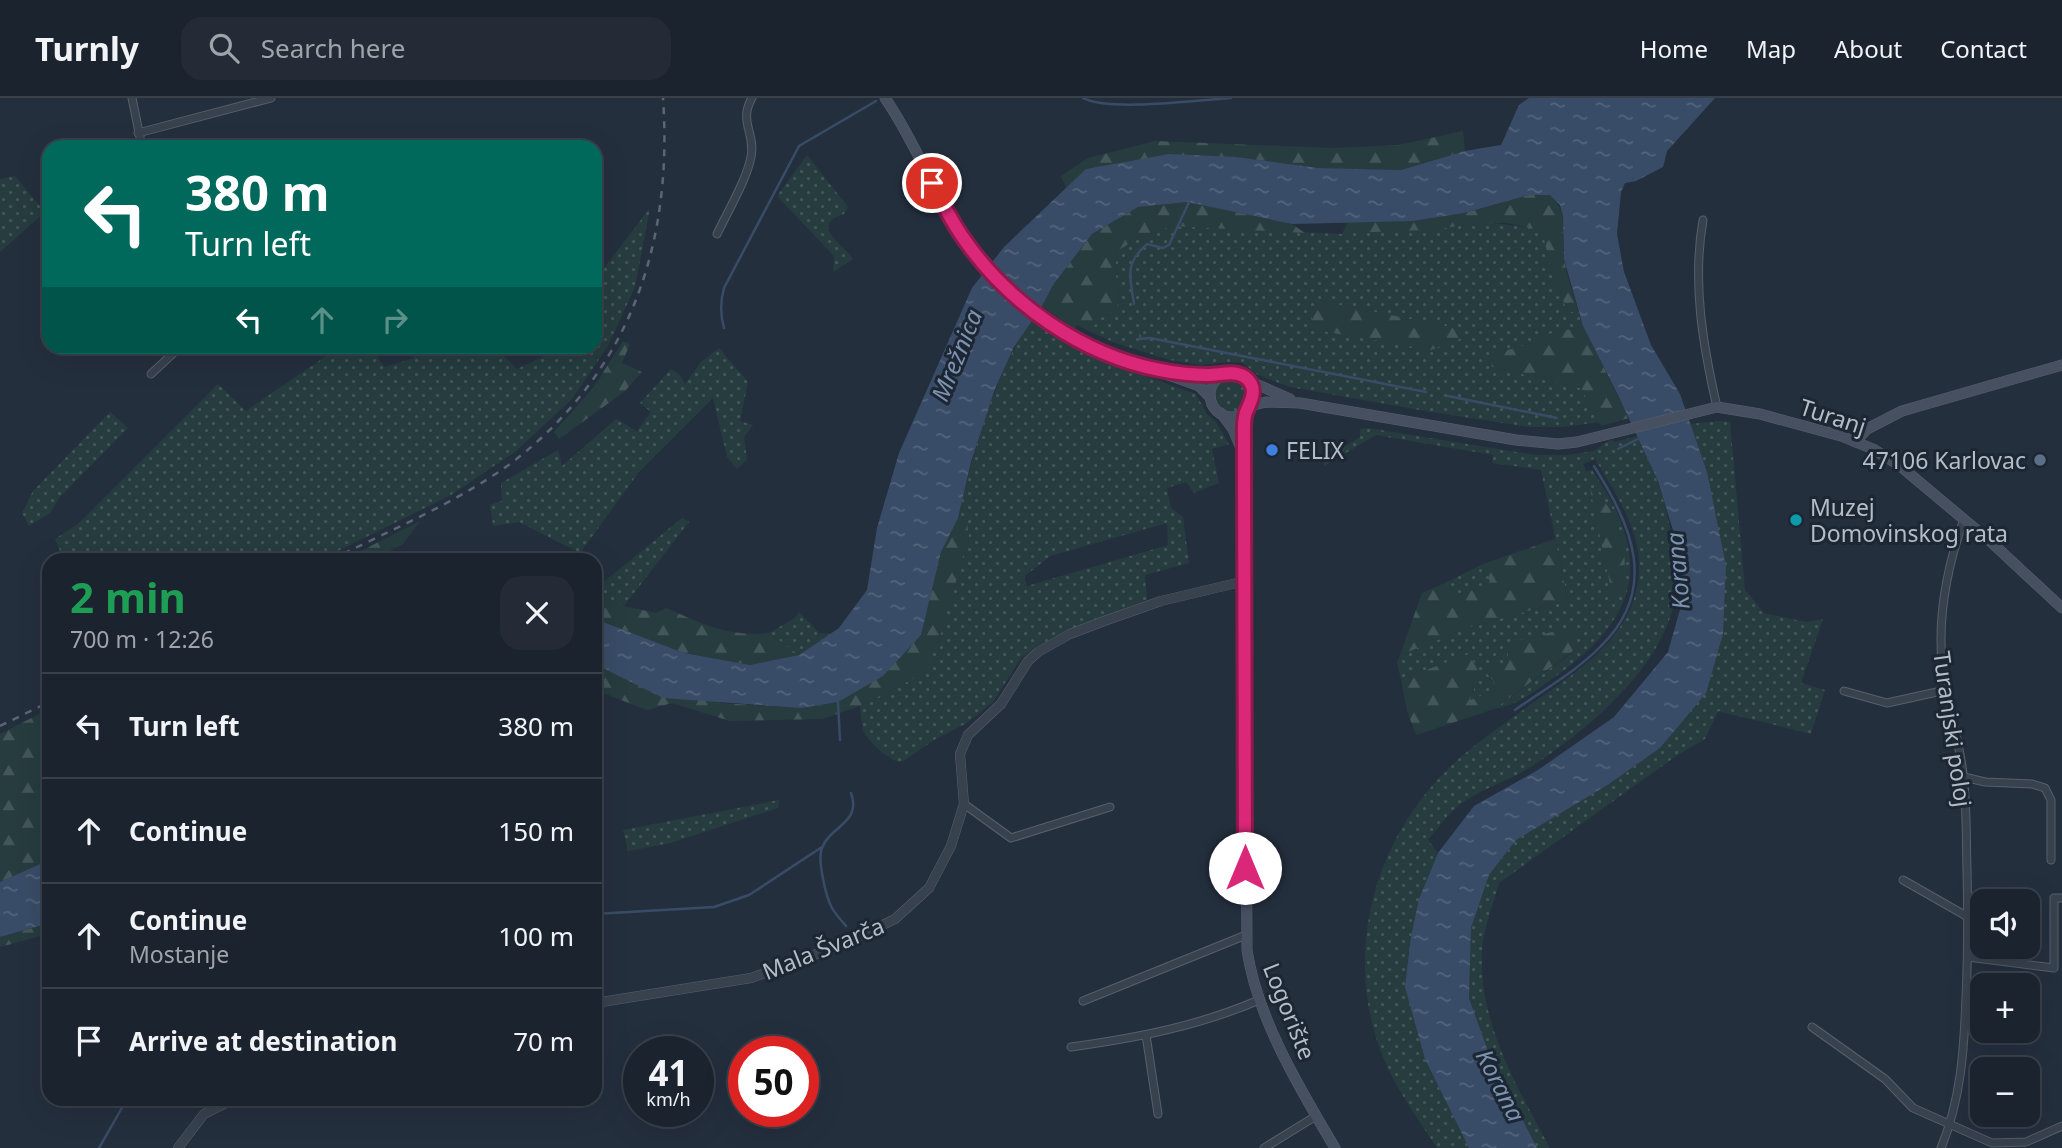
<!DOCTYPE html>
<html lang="en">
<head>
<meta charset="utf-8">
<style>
	:root { --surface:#1b232e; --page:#242b36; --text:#f1f3f6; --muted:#a0a4aa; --line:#39404a }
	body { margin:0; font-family:"Noto Sans",sans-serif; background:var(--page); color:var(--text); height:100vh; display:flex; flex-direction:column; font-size:26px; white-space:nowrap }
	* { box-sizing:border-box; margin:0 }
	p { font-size:23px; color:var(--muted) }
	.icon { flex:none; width:38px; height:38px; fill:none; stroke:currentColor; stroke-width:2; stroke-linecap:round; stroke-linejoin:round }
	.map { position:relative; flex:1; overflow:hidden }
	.details { position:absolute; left:42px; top:455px; width:560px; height:553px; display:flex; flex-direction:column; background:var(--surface); border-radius:21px; box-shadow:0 7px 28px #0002,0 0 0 2px var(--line) }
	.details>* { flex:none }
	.guide { position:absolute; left:42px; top:42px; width:560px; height:214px; border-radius:21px; box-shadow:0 7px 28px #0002,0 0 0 2px var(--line); background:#00695c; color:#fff; overflow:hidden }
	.tools { position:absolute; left:1970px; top:791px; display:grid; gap:14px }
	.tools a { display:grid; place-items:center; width:70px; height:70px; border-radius:14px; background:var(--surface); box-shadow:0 7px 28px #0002,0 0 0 2px var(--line); font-size:35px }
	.speed { position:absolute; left:623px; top:938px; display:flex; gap:14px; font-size:35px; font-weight:700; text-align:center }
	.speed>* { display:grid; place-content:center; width:91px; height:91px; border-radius:50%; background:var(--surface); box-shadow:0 7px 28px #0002,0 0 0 2px var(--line); line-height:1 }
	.speed small { font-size:18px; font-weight:400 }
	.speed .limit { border:10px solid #d22; background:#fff; color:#111 }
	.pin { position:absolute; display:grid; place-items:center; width:60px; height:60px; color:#fff; margin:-30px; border:4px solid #fff; border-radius:50%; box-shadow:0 2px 7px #0007 }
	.me { position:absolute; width:77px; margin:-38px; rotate:0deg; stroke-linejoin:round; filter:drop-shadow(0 0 5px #0008) }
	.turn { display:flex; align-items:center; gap:24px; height:147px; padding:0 28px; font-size:32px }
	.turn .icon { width:91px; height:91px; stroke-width:2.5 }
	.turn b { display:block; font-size:49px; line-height:60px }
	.lanes { display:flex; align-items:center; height:66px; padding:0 28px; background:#0003; justify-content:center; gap:35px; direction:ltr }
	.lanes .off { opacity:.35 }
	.round { display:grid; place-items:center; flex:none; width:74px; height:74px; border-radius:21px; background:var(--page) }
	.head { display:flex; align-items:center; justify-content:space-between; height:119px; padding:0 28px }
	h1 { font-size:42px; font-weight:700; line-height:52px; color:#1e9e55 }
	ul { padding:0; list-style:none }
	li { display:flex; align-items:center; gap:21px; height:105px; padding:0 28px; border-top:2px solid var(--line) }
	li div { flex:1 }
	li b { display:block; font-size:26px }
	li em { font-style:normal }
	header { display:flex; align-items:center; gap:42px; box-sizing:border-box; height:98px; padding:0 35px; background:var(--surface); border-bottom:2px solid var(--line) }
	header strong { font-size:33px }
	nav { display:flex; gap:38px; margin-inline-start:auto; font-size:24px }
	.search { width:490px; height:63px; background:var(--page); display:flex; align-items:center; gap:18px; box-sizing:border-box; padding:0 24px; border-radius:21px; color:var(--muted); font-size:26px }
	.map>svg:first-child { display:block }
</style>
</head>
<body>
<header>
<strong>Turnly</strong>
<div class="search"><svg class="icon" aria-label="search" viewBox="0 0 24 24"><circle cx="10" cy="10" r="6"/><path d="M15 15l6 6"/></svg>Search here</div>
<nav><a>Home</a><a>Map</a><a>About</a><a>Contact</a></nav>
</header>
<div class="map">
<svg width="2062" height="1050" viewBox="0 0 2062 1050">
	<defs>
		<pattern id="grass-dots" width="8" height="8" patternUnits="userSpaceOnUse" patternTransform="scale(1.75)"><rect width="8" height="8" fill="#263c3f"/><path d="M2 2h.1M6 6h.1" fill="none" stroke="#435659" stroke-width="1.8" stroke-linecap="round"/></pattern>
		<pattern id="forest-firs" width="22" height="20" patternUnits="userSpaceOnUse" patternTransform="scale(1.75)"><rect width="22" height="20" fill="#263c3f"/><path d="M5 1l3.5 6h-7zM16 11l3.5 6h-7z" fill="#435659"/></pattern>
		<pattern id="water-ripples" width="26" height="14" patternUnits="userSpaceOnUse" patternTransform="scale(1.75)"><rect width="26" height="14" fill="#394c67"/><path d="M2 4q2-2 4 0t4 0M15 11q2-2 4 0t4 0" fill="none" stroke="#53647b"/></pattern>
	</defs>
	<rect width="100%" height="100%" fill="#242f3e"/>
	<g fill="url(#grass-dots)" fill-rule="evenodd">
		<path d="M807,57L848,109L844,116C807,127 846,148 853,161L833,174L834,158L777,98Z"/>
		<polygon points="15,78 45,114 0,154 0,81"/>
		<polygon points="650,110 635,189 608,248 572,301 515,354 451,397 320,462 64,462 55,441 78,426 218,286 246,313 339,249 372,249 384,269 414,260 409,249 496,249 517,271 556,252 554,249 595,248 595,182"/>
		<path d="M1487,125C1507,125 1523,130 1543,132L1551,172L1568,215L1578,212L1583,228L1533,240L1532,245L1490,257L1492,269L1581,290L1599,324L1563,329H1529L1431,314L1290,289L1258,277L1243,265L1227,264L1201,267L1170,262L1115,245L1089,233L1103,218L1115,212L1120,201L1115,172L1117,153L1139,140L1172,128L1342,136L1376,132H1423ZM1315,203L1461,231L1464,239V240Z"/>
		<path d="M1031,221L1070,245L1069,248L1101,262L1196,296L1207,316L1216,324L1229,346L1212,351L1219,385L1194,395L1186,384L1167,390L1171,410L1183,419L1189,465L1145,477L1147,502L1068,532L1034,550L1021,560L993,604L967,625L934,642L902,664C891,665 866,642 863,632C861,624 861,615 860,608L924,575L966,420H958C974,351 993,282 1031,221ZM1167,425L1168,447L1027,488L1024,479L1050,458Z"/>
		<polygon points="719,250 748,284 740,323 753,327 744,339 747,361 737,371 727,359 713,300 639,374 580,455 519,424 493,428 490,407 502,403 501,385 558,352 562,368 616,321 637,333 651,314 640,305 671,271 680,277 685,286 701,264"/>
		<circle cx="1232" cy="297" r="17"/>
		<polygon points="110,314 128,330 60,399 50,415 29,428 22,415 33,393"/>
		<path d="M1719,323L1730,324L1745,492L1764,515L1806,524L1823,521L1801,585L1825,592L1811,636L1718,613L1705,641L1679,656L1499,785C1493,807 1483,832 1482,854C1479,926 1517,989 1550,1050H1537L1489,956L1469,900L1471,830L1489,777L1516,742L1609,686L1660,650L1707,374L1690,326Z"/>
		<path d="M1368,330L1536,357H1568L1594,353L1610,342L1615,344L1637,338C1644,353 1651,367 1657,382C1667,408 1679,465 1676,492C1670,564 1588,632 1531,669C1510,682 1486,689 1465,703C1451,712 1439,729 1428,742L1438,755L1419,801L1425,961L1469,1050H1437C1418,1021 1396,991 1383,959C1342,858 1373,742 1451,668C1473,647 1501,628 1526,610C1572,576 1629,545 1638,483C1645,438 1617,398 1595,361L1583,366L1586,373L1592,372C1651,457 1643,515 1559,576C1537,591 1521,607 1494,611L1576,552L1508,562L1489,581L1498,589L1494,593L1468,603L1474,592L1470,556L1401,581L1397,564L1400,557L1470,529L1568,502L1541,372L1492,365L1493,357L1376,337L1324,368V362L1330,358L1331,347L1338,343L1342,350L1360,339V331Z"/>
		<polygon points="682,420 689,424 624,508 595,498 595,491"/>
		<polygon points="1483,466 1491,484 1457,500 1447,484"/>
		<polygon points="799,514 819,535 831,536 799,557 769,535 795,520"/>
		<polygon points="779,702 778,710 671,745 628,753 623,732"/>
	</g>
	<g fill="url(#forest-firs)">
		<polygon points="1463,33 1465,53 1401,72 1318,70 1236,59 1086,71 1066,90 1061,78 1088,60 1155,43 1332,50 1399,47"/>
		<path d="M1529,97H1550C1570,116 1560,134 1564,159C1566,177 1573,195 1578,212L1568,215L1551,172L1542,132C1529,131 1516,126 1505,125C1478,124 1451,130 1424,132C1396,134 1369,133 1342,136L1348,124L1413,123L1464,115Z"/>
		<polygon points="1187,104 1292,126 1305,135 1172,128 1139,140 1117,153 1115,172 1120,201 1115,212 1103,218 1089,233 1077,227 1075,231 1042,208 1053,187 1092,136 1138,109"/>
		<polygon points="1315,202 1461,231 1465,239 1431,252 1310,231"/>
		<polygon points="1583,228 1629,320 1601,328 1581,290 1492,269 1490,257 1532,245 1533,240"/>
		<polygon points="623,243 630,246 622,265 642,274 624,294 559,341 554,334 593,290"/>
		<path d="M1594,390C1616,413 1630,453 1623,485C1622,492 1617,499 1614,505L1590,391Z"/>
		<polygon points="966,419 969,438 940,539 924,575 860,608 823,621 730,623 672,605 647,612 595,592 595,566 722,605 801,610 838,604 921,537 941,454 958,420"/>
		<polygon points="420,423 403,446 378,459 378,462 343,462"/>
		<polygon points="1555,441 1568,502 1470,529 1400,557 1422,495 1447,484 1457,499 1490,484 1483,466"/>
		<path d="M595,498L624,508L656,515L666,510C703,526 727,539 769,535L799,557L750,567L684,555L595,521Z"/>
		<polygon points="1572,529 1576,551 1494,611 1416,637 1407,613 1401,581 1470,556 1478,573 1470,602 1494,593 1498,590 1485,573 1508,562 1508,545"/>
		<polygon points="49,611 49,762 0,784 0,636"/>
		<polygon points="49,825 48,836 0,849 0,839"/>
	</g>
	<g fill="url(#water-ripples)">
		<polygon points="1529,0 1715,0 1667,53 1663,69 1636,83 1625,85 1621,94 1617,136 1624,174 1651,247 1680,296 1707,374 1726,468 1723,536 1706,595 1660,650 1609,686 1516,742 1489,777 1471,830 1469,900 1489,956 1537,1050 1469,1050 1425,961 1405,889 1411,839 1419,801 1438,755 1474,708 1538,672 1614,619 1668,554 1683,501 1680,455 1658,383 1618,297 1583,228 1564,161 1563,119 1560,107 1550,97 1529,97 1464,115 1413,123 1292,126 1187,104 1138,109 1092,136 1053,187 1042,208 1014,249 995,291 971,364 958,420 941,454 921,537 883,578 838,604 801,610 663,600 595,566 595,521 684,555 750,567 799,557 839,530 867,492 877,430 899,355 972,190 1004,149 1086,71 1169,56 1236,59 1318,70 1401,72 1465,53 1501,47 1519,7"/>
		<polygon points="49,762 49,825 0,839 0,784"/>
	</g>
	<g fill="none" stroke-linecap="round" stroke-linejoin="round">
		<g stroke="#394c67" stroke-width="2.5">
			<path d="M1083,0C1109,14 1198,2 1231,0"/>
			<path d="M1134,206C1130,178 1124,166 1147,146L1163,150L1169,147L1190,102"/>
			<path d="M724,230C720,216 720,204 724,190L799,48L876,3"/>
			<polyline points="1140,237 1140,241 1150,240 1426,294"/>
			<polyline points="1448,298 1557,320"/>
			<polyline points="1618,351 1640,340"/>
			<polyline points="838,604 840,642"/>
			<path d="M1515,612C1543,592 1577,573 1601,548C1660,490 1631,427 1594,368"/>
			<polyline points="595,816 714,809 749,797 822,749"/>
			<path d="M846,828C841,822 836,817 832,810C826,799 817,762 822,750C830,728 862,725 851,695"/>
			<polyline points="99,1050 127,1001"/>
		</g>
		<defs>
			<g id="minor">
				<polyline points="132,0 142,49"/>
				<polyline points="138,35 271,0"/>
				<path d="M1703,122C1692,185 1703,248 1717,309"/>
				<path d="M717,136C727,115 747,81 751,59C756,35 738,24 752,0"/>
				<polyline points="151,276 181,248"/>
				<polyline points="1844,593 1887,605 1946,592"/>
				<polyline points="1964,679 1985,684 2032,686 2045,690 2051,702 2051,762"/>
				<polyline points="964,706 1011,740 1110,709"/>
				<polyline points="1903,782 1968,819"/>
				<polyline points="1968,859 2054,870 2054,800 2062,800"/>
				<polyline points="1083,903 1246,837"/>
				<polyline points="1812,929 1885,981 1913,1010 1992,1045 2026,1044 2062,1028"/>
				<polyline points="1146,937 1158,1016"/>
				<path d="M1071,949C1136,940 1199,928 1259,902"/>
				<polyline points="1264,1050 1316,1018"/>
				<path d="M1941,1050C1961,1001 1964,952 1966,899C1968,857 1968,814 1967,772C1966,740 1967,708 1963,676C1960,648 1952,621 1946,593C1934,534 1944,477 1964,421"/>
			</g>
			<g id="tertiary">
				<polyline points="595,905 751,880 841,847 895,821 929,790 951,748 964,706 960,656 968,637 1001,606 1028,563 1038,554 1070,536 1107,522 1161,503 1245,483"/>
				<polyline points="178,1050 204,1016 234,1001"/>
			</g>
			<g id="secondary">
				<path d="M885,0C913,40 930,86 955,127C988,181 1040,227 1098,252C1131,266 1166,275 1199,288L1210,299"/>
				<polyline points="1174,274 1221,276"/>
				<circle cx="1232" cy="297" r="22"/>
				<polyline points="1249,283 1290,301"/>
				<polyline points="1250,308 1266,304 1300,305 1516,342 1558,346 1577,344 1717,309 1760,316 1841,338 1873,351 1899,367 1991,444 2062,510"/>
				<path d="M1247,312L1244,339L1247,852C1257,920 1300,991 1335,1050"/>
				<polyline points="1221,315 1233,331 1241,350"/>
				<polyline points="1855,344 1867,331 1902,313 2062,267"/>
			</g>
		</defs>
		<use href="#minor" stroke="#565f6c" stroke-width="9"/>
		<use href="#tertiary" stroke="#565f6c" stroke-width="10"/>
		<use href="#secondary" stroke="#565f6c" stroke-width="11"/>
		<use href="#minor" stroke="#38414e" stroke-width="7"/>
		<use href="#tertiary" stroke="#38414e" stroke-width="9"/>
		<use href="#secondary" stroke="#465061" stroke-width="10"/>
		<g stroke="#5a6575" stroke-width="2.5" stroke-dasharray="7 7" stroke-linecap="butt">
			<path d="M331,462C392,431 459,404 514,363C631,272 673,144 663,0"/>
			<polyline points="0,628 49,604"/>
		</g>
	</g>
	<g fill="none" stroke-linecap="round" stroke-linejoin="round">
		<defs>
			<path id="route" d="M932,85C942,104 951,123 964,141C1009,206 1082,257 1160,272C1175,275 1192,277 1208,277C1220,277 1234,272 1245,279C1258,289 1252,301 1247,312C1243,319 1244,331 1244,339L1245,770"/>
		</defs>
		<use href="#route" stroke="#8e194d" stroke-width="18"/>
		<use href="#route" stroke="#db2777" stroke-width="12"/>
	</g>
	<circle fill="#3f7fe0" stroke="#1d2633" stroke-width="2.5" cx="1272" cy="352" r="7"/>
	<circle fill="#5c6f8a" stroke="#1d2633" stroke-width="2.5" cx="2040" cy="362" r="7"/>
	<circle fill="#0f9aa8" stroke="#1d2633" stroke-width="2.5" cx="1796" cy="422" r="7"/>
	<g text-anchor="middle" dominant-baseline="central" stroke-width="6" stroke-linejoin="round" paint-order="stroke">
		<g font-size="23" fill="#b4bcc9" stroke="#1d2633">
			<text transform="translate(1833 318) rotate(18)">Turanj</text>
			<text transform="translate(1953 631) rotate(82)">Turanjski poloj</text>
			<text transform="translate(823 850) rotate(-22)">Mala Švarča</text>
			<text transform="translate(1290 913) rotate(68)">Logorište</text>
		</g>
		<g font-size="23" fill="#b4bcc9" stroke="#1d2633" text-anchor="start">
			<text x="1286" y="352">FELIX</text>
			<text x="2026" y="362" text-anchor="end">47106 Karlovac</text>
			<text x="1810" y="409">Muzej<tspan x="1810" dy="26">Domovinskog rata</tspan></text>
		</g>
		<g font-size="24" font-style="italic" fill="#7c92b1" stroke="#1d2633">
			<text transform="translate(956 257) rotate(-68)">Mrežnica</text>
			<text transform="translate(1677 473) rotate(-95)">Korana</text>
			<text transform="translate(1501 987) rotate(63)">Korana</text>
		</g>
	</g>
</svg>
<div class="tools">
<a><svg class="icon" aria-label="sound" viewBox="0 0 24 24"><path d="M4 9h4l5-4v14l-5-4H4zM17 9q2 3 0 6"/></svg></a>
<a>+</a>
<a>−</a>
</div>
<div class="speed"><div>41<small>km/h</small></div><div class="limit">50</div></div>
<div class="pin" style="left:932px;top:85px;background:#d93025"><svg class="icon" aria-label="arrive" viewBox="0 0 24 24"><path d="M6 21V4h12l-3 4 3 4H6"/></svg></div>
<svg class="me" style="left:1245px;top:770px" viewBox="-20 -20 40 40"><circle r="19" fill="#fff"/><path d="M0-13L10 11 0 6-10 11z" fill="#db2777"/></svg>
<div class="guide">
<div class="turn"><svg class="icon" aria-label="left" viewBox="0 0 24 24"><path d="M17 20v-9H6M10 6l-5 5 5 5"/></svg><div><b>380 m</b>Turn left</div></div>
<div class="lanes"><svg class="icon" aria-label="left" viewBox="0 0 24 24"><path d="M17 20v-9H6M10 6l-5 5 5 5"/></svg><svg class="icon off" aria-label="ahead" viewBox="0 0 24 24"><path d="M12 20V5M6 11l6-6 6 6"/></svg><svg class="icon off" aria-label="right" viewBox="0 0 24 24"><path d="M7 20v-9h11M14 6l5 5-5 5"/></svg></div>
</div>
<section class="details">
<div class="head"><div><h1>2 min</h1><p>700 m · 12:26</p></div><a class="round"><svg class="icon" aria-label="close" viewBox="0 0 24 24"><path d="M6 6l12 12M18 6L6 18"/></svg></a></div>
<ul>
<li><svg class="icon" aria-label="left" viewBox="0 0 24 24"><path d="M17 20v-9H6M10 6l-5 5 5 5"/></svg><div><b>Turn left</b></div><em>380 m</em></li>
<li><svg class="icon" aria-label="ahead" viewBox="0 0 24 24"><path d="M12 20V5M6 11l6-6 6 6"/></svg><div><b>Continue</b></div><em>150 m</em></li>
<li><svg class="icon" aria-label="ahead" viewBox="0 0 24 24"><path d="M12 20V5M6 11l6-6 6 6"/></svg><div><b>Continue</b><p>Mostanje</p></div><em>100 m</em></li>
<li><svg class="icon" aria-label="arrive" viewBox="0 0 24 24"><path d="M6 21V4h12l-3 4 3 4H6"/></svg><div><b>Arrive at destination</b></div><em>70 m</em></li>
</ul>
</section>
</div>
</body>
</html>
